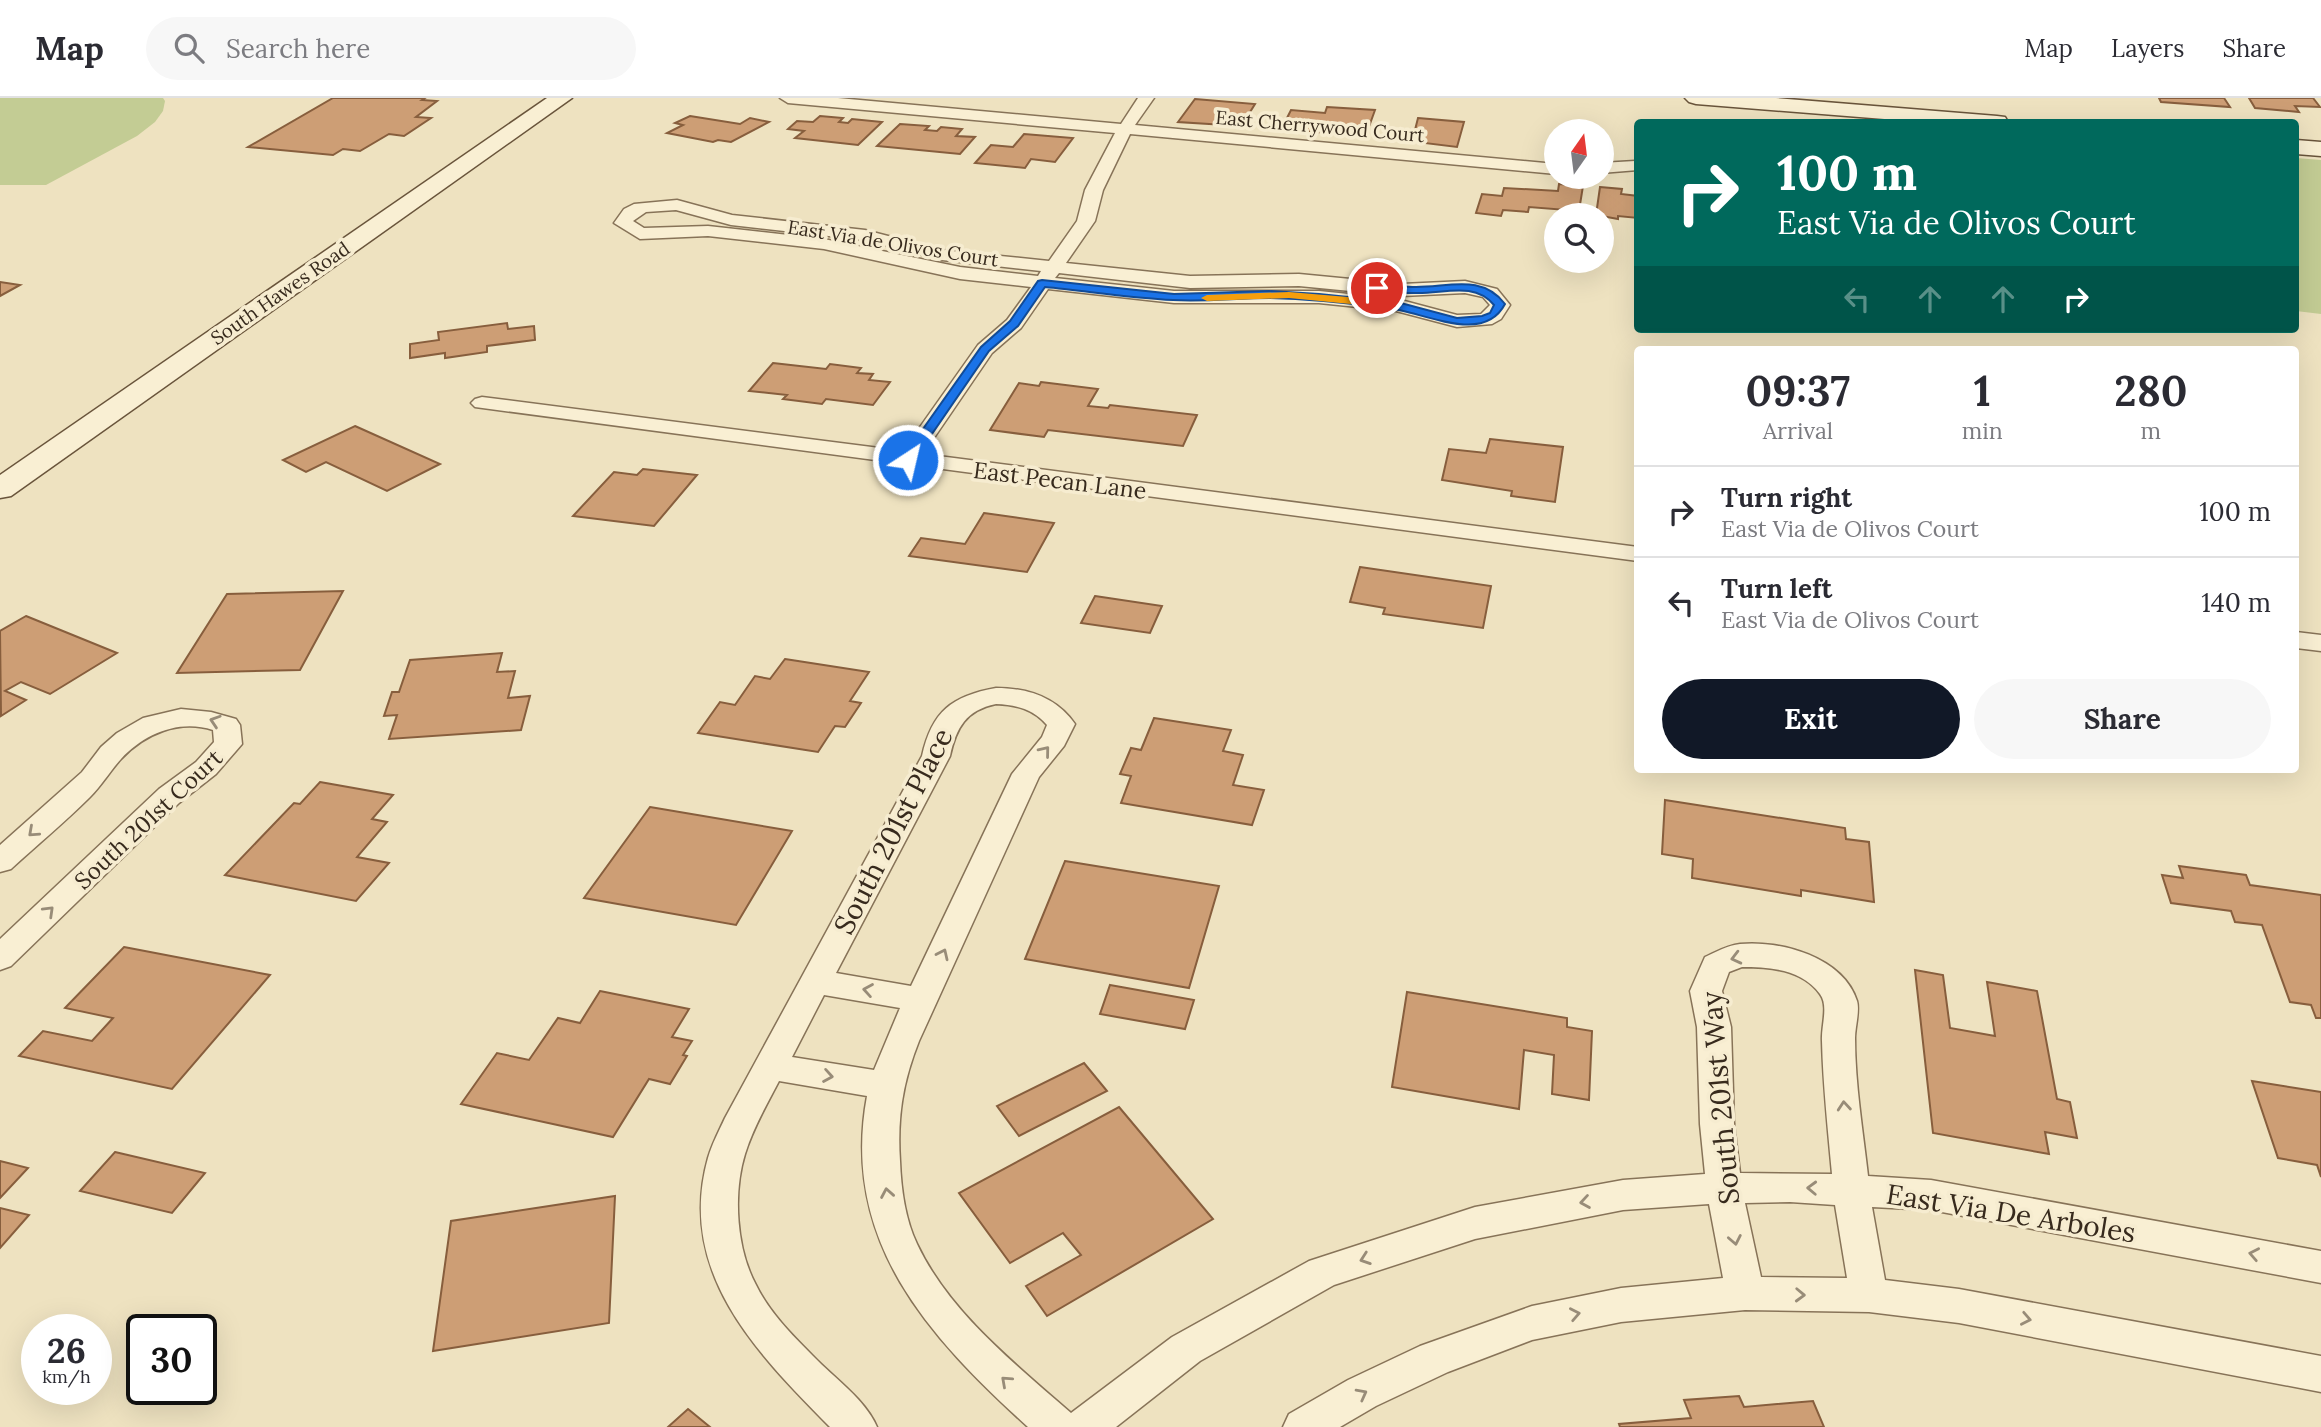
<!DOCTYPE html>
<html lang="en">
<head>
<meta charset="utf-8">
<style>
	:root { --surface:#fff; --page:#f7f7f7; --text:#2b2b33; --muted:#7c7c81; --line:#e1e1e2; --accent:#111827 }
	body { margin:0; font-family:Lora,serif; background:var(--page); color:var(--text); height:100vh; display:flex; flex-direction:column; font-size:26px; white-space:nowrap }
	* { box-sizing:border-box; margin:0 }
	p { font-size:23px; color:var(--muted) }
	.icon { flex:none; width:38px; height:38px; fill:none; stroke:currentColor; stroke-width:2; stroke-linecap:round; stroke-linejoin:round }
	.map { position:relative; flex:1; overflow:hidden }
	.panel { position:absolute; left:1634px; top:248px; width:665px; height:427px; display:flex; flex-direction:column; background:var(--surface); border-radius:7px; box-shadow:0 7px 28px #0002 }
	.panel>* { flex:none }
	.guide { position:absolute; left:1634px; top:21px; width:665px; height:214px; border-radius:7px; box-shadow:0 7px 28px #0002; background:#00695c; color:#fff; overflow:hidden }
	.needle { width:46px; rotate:14deg }
	.controls { position:absolute; left:1544px; top:21px; display:grid; gap:14px }
	.controls a { display:grid; place-items:center; width:70px; height:70px; border-radius:50%; background:var(--surface); box-shadow:0 7px 28px #0002; font-size:35px }
	.speed { position:absolute; left:21px; top:1216px; display:flex; gap:14px; font-size:35px; font-weight:700; text-align:center }
	.speed>* { display:grid; place-content:center; width:91px; height:91px; border-radius:50%; background:var(--surface); box-shadow:0 7px 28px #0002; line-height:1 }
	.speed small { font-size:18px; font-weight:400 }
	.speed .limit { border:4px solid #111; border-radius:10px; background:#fff; color:#111 }
	.pin { position:absolute; display:grid; place-items:center; width:60px; height:60px; color:#fff; margin:-30px; border:4px solid #fff; border-radius:50%; box-shadow:0 2px 7px #0007 }
	.me { position:absolute; width:77px; margin:-38px; rotate:35deg; stroke-linejoin:round; filter:drop-shadow(0 0 5px #0008) }
	.turn { display:flex; align-items:center; gap:24px; height:147px; padding:0 28px; font-size:32px }
	.turn .icon { width:91px; height:91px; stroke-width:2.5 }
	.turn b { display:block; font-size:49px; line-height:60px }
	.lanes { display:flex; align-items:center; height:66px; padding:0 28px; background:#0003; justify-content:center; gap:35px; direction:ltr }
	.lanes .off { opacity:.35 }
	.eta { display:flex; justify-content:space-evenly; align-items:center; height:119px; text-align:center }
	.eta b { font-size:42px; font-weight:700; line-height:49px }
	.button { display:flex; gap:14px; margin-top:auto; padding:14px 28px }
	.button a { flex:1; height:80px; border-radius:42px; background:var(--accent); color:#fff; font-size:28px; font-weight:700; line-height:80px; text-align:center }
	.button a+a { background:var(--page); color:var(--text) }
	ul { padding:0; list-style:none }
	li { display:flex; align-items:center; gap:21px; height:91px; padding:0 28px; border-top:2px solid var(--line) }
	li div { flex:1 }
	li b { display:block; font-size:26px }
	li em { font-style:normal }
	header { display:flex; align-items:center; gap:42px; box-sizing:border-box; height:98px; padding:0 35px; background:var(--surface); border-bottom:2px solid var(--line) }
	header strong { font-size:33px }
	nav { display:flex; gap:38px; margin-inline-start:auto; font-size:24px }
	.search { width:490px; height:63px; background:var(--page); display:flex; align-items:center; gap:18px; box-sizing:border-box; padding:0 24px; border-radius:38px; color:var(--muted); font-size:26px }
	.map>svg:first-child { display:block }
</style>
</head>
<body>
<header>
<strong>Map</strong>
<div class="search"><svg class="icon" aria-label="search" viewBox="0 0 24 24"><circle cx="10" cy="10" r="6"/><path d="M15 15l6 6"/></svg>Search here</div>
<nav><a>Map</a><a>Layers</a><a>Share</a></nav>
</header>
<div class="map">
<svg width="2321" height="1329" viewBox="0 0 2321 1329">
	<rect width="100%" height="100%" fill="#eee2c0"/>
	<g fill="#c3cc94">
		<polygon points="0,0 163,0 165,3 163,13 155,24 137,38 46,87 0,87"/>
		<polygon points="2296,60 2321,62 2321,216 2296,213"/>
	</g>
	<g fill="#cd9e75" stroke="#875e3d" stroke-width="2">
		<polygon points="333,0 425,0 422,2 437,3 416,19 431,20 404,38 389,36 360,53 343,51 333,57 248,49"/>
		<polygon points="2159,0 2224,0 2230,9 2161,4"/>
		<polygon points="2249,0 2313,0 2320,9 2295,8 2299,14 2255,10"/>
		<polygon points="1195,1 1255,6 1247,19 1231,17 1225,27 1178,24"/>
		<polygon points="1327,9 1375,12 1366,37 1347,35 1348,31 1330,29 1328,35 1304,33 1308,24 1286,22 1291,12 1325,15"/>
		<polygon points="690,18 740,26 750,20 769,24 731,44 718,42 713,44 667,35 683,27 675,25"/>
		<polygon points="820,18 843,20 839,24 848,25 852,21 882,24 858,47 795,40 804,33 788,31 797,23 813,24"/>
		<polygon points="1418,20 1464,24 1457,49 1400,42 1403,31 1415,32"/>
		<polygon points="900,26 929,28 925,32 937,33 941,29 962,31 956,38 975,39 960,56 877,48"/>
		<polygon points="1024,36 1073,40 1055,64 1031,61 1025,70 975,65 991,47 1013,49"/>
		<polygon points="1559,86 1583,88 1579,113 1529,109 1528,114 1503,112 1501,118 1476,115 1482,96 1502,98 1504,90 1558,93"/>
		<polygon points="1600,89 1622,91 1621,96 1638,98 1638,120 1618,118 1618,121 1596,117"/>
		<polygon points="0,184 20,187 0,198"/>
		<polygon points="507,225 508,231 534,228 535,242 487,248 487,254 445,260 445,255 410,260 410,246 439,242 438,234"/>
		<polygon points="773,265 826,271 830,266 861,270 857,275 873,276 869,282 890,284 873,307 826,301 822,306 783,301 787,297 749,293"/>
		<polygon points="1041,284 1098,291 1088,308 1108,310 1110,307 1197,317 1183,348 1048,332 1044,339 990,332 1019,285 1039,288"/>
		<polygon points="355,328 440,366 387,393 326,364 306,374 283,362"/>
		<polygon points="1490,341 1563,349 1555,404 1511,398 1512,393 1442,382 1449,351 1486,355"/>
		<polygon points="643,371 697,377 654,428 573,418 614,374 637,377"/>
		<polygon points="984,415 1054,425 1027,474 909,458 921,440 965,446"/>
		<polygon points="1360,469 1491,488 1483,530 1383,516 1385,510 1350,504"/>
		<polygon points="343,493 300,572 177,575 227,496"/>
		<polygon points="1095,498 1162,508 1150,535 1081,525"/>
		<polygon points="26,518 117,555 50,596 21,584 5,593 26,602 1,618 0,533"/>
		<polygon points="502,555 497,574 515,573 508,600 530,598 521,632 389,641 397,617 384,618 392,594 399,594 410,562"/>
		<polygon points="785,561 869,574 850,603 861,605 845,629 835,628 818,654 698,635 720,604 735,607 755,578 770,581"/>
		<polygon points="1154,620 1231,632 1223,653 1243,657 1233,687 1264,692 1252,727 1121,705 1131,678 1120,676 1131,650 1141,652"/>
		<polygon points="320,684 393,697 372,721 387,724 357,759 389,765 356,803 225,777 294,705 300,706"/>
		<polygon points="1665,702 1845,730 1846,741 1869,744 1874,804 1801,792 1801,798 1692,780 1693,761 1662,756"/>
		<polygon points="650,709 792,733 736,827 584,800"/>
		<polygon points="1065,763 1219,788 1189,890 1025,861"/>
		<polygon points="2179,768 2246,777 2250,787 2321,797 2321,920 2316,920 2311,907 2290,904 2262,827 2235,824 2231,813 2171,805 2162,777 2183,780"/>
		<polygon points="124,849 270,877 172,991 19,958 43,933 92,943 113,920 65,910"/>
		<polygon points="1915,872 1943,877 1950,930 1995,938 1987,884 2037,893 2057,1001 2070,1004 2077,1040 2045,1034 2049,1056 1933,1035"/>
		<polygon points="1110,887 1194,902 1185,931 1100,916"/>
		<polygon points="600,893 689,911 672,939 692,943 683,957 687,958 670,986 649,981 613,1039 461,1006 497,955 529,962 558,920 580,925"/>
		<polygon points="1407,894 1567,920 1567,929 1592,933 1589,1002 1552,996 1554,957 1524,952 1519,1011 1392,989"/>
		<polygon points="1084,965 1107,993 1019,1038 997,1008"/>
		<polygon points="2252,983 2321,994 2321,1079 2317,1067 2278,1060"/>
		<polygon points="1119,1009 1213,1121 1047,1218 1026,1188 1081,1157 1063,1135 1010,1165 959,1095"/>
		<polygon points="115,1054 205,1075 172,1115 80,1093"/>
		<polygon points="0,1063 28,1070 0,1100"/>
		<polygon points="615,1098 609,1225 433,1253 451,1123"/>
		<polygon points="0,1110 29,1117 0,1150"/>
		<polygon points="1739,1298 1744,1309 1813,1303 1824,1329 1620,1329 1619,1326 1691,1320 1684,1302"/>
		<polygon points="688,1311 710,1329 668,1329"/>
	</g>
	<g fill="none" stroke-linecap="round" stroke-linejoin="round">
		<defs>
			<g id="street">
				<path d="M780,0H838L1121,26L1138,0H1154L1135,27L1556,66V76L1130,36L1103,92L1095,123L1066,165L1190,178L1299,176L1402,186L1465,183L1497,191L1510,207L1501,221L1492,226L1457,229L1396,213L1319,205H1174L1048,191L1021,230L992,255L923,356L1638,449V463L475,309L471,305L475,301L482,299L903,353L978,247L1007,222L1031,189L960,181L824,151L708,138L640,141L614,125L624,111L634,106L677,102L732,117L865,132L942,152L1049,163L1077,123L1085,92L1115,35L788,5ZM676,112L731,127L864,142L942,162L1041,173L1038,178L960,169L824,141L708,128L644,130L633,123L646,114ZM1059,175L1190,190L1299,188L1402,198L1465,195L1483,199L1490,207L1481,216L1457,217L1397,201L1319,193H1174L1055,180Z"/>
				<polygon points="1635,63 1638,64 1638,72 1601,75 1601,65"/>
				<polygon points="2296,534 2321,537 2321,553 2296,550"/>
				<path d="M996,590C1028,590 1056,599 1075,626L1064,648L1039,679L919,943C903,983 897,1019 900,1063C901,1090 905,1121 917,1146C949,1214 1015,1266 1071,1315L1172,1239L1309,1163L1475,1109L1623,1082L1705,1076L1700,1026L1697,929L1690,893L1705,859C1716,854 1728,847 1740,846C1780,842 1843,859 1857,903C1860,913 1855,929 1855,940C1855,986 1863,1033 1868,1078L1931,1082L2321,1153V1185L1931,1112L1872,1109L1885,1182L1959,1191L2321,1258V1294L1959,1225L1869,1214L1745,1212L1621,1224L1532,1242L1448,1274L1376,1308L1340,1329H1283L1289,1316L1348,1282L1420,1248L1532,1208L1621,1190L1723,1180L1709,1106L1623,1112L1475,1141L1334,1187L1200,1263L1116,1329H1028C929,1239 840,1143 867,998L779,983C767,1006 753,1030 745,1056C733,1095 736,1150 756,1187C769,1214 792,1237 813,1258C834,1280 865,1301 877,1329H830C757,1255 676,1174 708,1060C712,1046 719,1033 725,1020L922,658C932,613 952,598 996,590ZM996,606C1017,607 1033,611 1047,627L1042,639L1012,676L911,888L836,875L950,658C956,630 966,612 996,606ZM1742,869C1769,869 1802,871 1820,896C1829,908 1821,928 1822,943C1823,987 1828,1032 1832,1076L1740,1075L1734,1026L1731,929L1722,893L1729,874ZM824,897L900,910L874,972L792,959ZM1790,1104L1835,1107L1847,1180L1761,1179L1745,1105Z"/>
				<path d="M181,611L211,614L236,621L240,627L242,646L216,676L179,705L11,868L0,872V841L159,691L196,664L214,644L213,632C179,621 144,636 121,661C110,673 102,687 90,699C65,724 37,747 11,771L0,774V747L82,674L101,649L117,635L143,620Z"/>
			</g>
			<g id="secondary">
				<polygon points="547,0 572,0 11,398 0,400 0,377"/>
				<polygon points="1685,0 1776,0 1997,18 2005,19 2008,24 1922,24 1696,6 1689,4"/>
				<polygon points="2296,42 2321,44 2321,58 2296,56"/>
			</g>
		</defs>
		<use href="#street" stroke="#877358" stroke-width="3"/>
		<use href="#secondary" stroke="#69543b" stroke-width="3"/>
		<use href="#street" fill="#f9efd3" fill-rule="evenodd"/>
		<use href="#secondary" fill="#f9efd3" fill-rule="evenodd"/>
	</g>
	<defs><path id="oneway-chevron" d="M-2-3.5L2.5 0L-2 3.5" fill="none" stroke-width="1.6" stroke-linecap="round" stroke-linejoin="round" transform="scale(1.75)"/></defs>
	<g stroke="#988c78">
		<use href="#oneway-chevron" transform="translate(215 623) rotate(-162)"/>
		<use href="#oneway-chevron" transform="translate(1045 653) rotate(-51)"/>
		<use href="#oneway-chevron" transform="translate(33 734) rotate(138)"/>
		<use href="#oneway-chevron" transform="translate(49 813) rotate(-44)"/>
		<use href="#oneway-chevron" transform="translate(943 856) rotate(-65)"/>
		<use href="#oneway-chevron" transform="translate(1736 860) rotate(166)"/>
		<use href="#oneway-chevron" transform="translate(868 892) rotate(-170)"/>
		<use href="#oneway-chevron" transform="translate(828 978) rotate(10)"/>
		<use href="#oneway-chevron" transform="translate(1844 1008) rotate(-95)"/>
		<use href="#oneway-chevron" transform="translate(1812 1090) rotate(-178)"/>
		<use href="#oneway-chevron" transform="translate(887 1095) rotate(-100)"/>
		<use href="#oneway-chevron" transform="translate(1585 1104) rotate(171)"/>
		<use href="#oneway-chevron" transform="translate(1735 1142) rotate(79)"/>
		<use href="#oneway-chevron" transform="translate(2254 1156) rotate(-169)"/>
		<use href="#oneway-chevron" transform="translate(1365 1161) rotate(161)"/>
		<use href="#oneway-chevron" transform="translate(1800 1197) rotate(2)"/>
		<use href="#oneway-chevron" transform="translate(1575 1216) rotate(-11)"/>
		<use href="#oneway-chevron" transform="translate(2026 1221) rotate(11)"/>
		<use href="#oneway-chevron" transform="translate(1006 1283) rotate(-138)"/>
		<use href="#oneway-chevron" transform="translate(1362 1296) rotate(-28)"/>
	</g>
	<path fill="#1a73e8" stroke="#114b97" stroke-width="2" d="M1042,182L1174,196L1269,193L1319,196L1397,204L1457,220L1482,218L1490,215L1494,207C1474,183 1443,196 1416,195C1403,195 1389,194 1377,193L1371,190L1377,187C1390,187 1403,189 1416,189C1450,189 1482,176 1505,206C1483,248 1422,213 1387,210C1348,205 1309,201 1270,200C1237,200 1205,204 1173,202C1130,200 1087,193 1045,189L1018,228L989,253L912,365H903L901,362L981,249L1010,223L1038,183Z"/>
	<polygon fill="#f59e0b" points="1289,194 1371,201 1376,205 1371,208 1289,200 1207,203 1201,200 1207,197"/>
	<g text-anchor="middle" dominant-baseline="central" stroke-width="7" stroke-linejoin="round" paint-order="stroke">
		<g font-size="19" fill="#372a1d" stroke="#f6ecd0">
			<text transform="translate(1320 28) rotate(5)">East Cherrywood Court</text>
			<text transform="translate(893 145) rotate(9)">East Via de Olivos Court</text>
			<text transform="translate(280 195) rotate(-35)">South Hawes Road</text>
		</g>
		<g font-size="23" fill="#372a1d" stroke="#f6ecd0">
			<text transform="translate(1060 382) rotate(7)">East Pecan Lane</text>
			<text transform="translate(148 721) rotate(-43)">South 201st Court</text>
		</g>
		<g font-size="28" fill="#372a1d" stroke="#f6ecd0">
			<text transform="translate(893 733) rotate(-63)">South 201st Place</text>
			<text transform="translate(1720 1000) rotate(-95)">South 201st Way</text>
			<text transform="translate(2011 1115) rotate(9)">East Via De Arboles</text>
		</g>
	</g>
</svg>
<div class="controls">
<a><svg class="needle" viewBox="-14 -14 28 28"><path d="M0-13l5 13h-10z" fill="#e53935"/><path d="M0 13l5-13h-10z" fill="#7c7c81"/></svg></a>
<a><svg class="icon" aria-label="search" viewBox="0 0 24 24"><circle cx="10" cy="10" r="6"/><path d="M15 15l6 6"/></svg></a>
</div>
<div class="speed"><div>26<small>km/h</small></div><div class="limit">30</div></div>
<div class="pin" style="left:1377px;top:190px;background:#d93025"><svg class="icon" aria-label="arrive" viewBox="0 0 24 24"><path d="M6 21V4h12l-3 4 3 4H6"/></svg></div>
<svg class="me" style="left:908px;top:362px" viewBox="-20 -20 40 40"><circle r="17" fill="#1a73e8" stroke="#fff" stroke-width="3"/><path d="M0-11L8 9 0 5-8 9z" fill="#fff"/></svg>
<div class="guide">
<div class="turn"><svg class="icon" aria-label="right" viewBox="0 0 24 24"><path d="M7 20v-9h11M14 6l5 5-5 5"/></svg><div><b>100 m</b>East Via de Olivos Court</div></div>
<div class="lanes"><svg class="icon off" aria-label="left" viewBox="0 0 24 24"><path d="M17 20v-9H6M10 6l-5 5 5 5"/></svg><svg class="icon off" aria-label="ahead" viewBox="0 0 24 24"><path d="M12 20V5M6 11l6-6 6 6"/></svg><svg class="icon off" aria-label="ahead" viewBox="0 0 24 24"><path d="M12 20V5M6 11l6-6 6 6"/></svg><svg class="icon" aria-label="right" viewBox="0 0 24 24"><path d="M7 20v-9h11M14 6l5 5-5 5"/></svg></div>
</div>
<section class="panel">
<div class="eta">
<div><b>09:37</b><p>Arrival</p></div>
<div><b>1</b><p>min</p></div>
<div><b>280</b><p>m</p></div>
</div>
<ul>
<li><svg class="icon" aria-label="right" viewBox="0 0 24 24"><path d="M7 20v-9h11M14 6l5 5-5 5"/></svg><div><b>Turn right</b><p>East Via de Olivos Court</p></div><em>100 m</em></li>
<li><svg class="icon" aria-label="left" viewBox="0 0 24 24"><path d="M17 20v-9H6M10 6l-5 5 5 5"/></svg><div><b>Turn left</b><p>East Via de Olivos Court</p></div><em>140 m</em></li>
</ul>
<div class="button"><a>Exit</a><a>Share</a></div>
</section>
</div>
</body>
</html>
